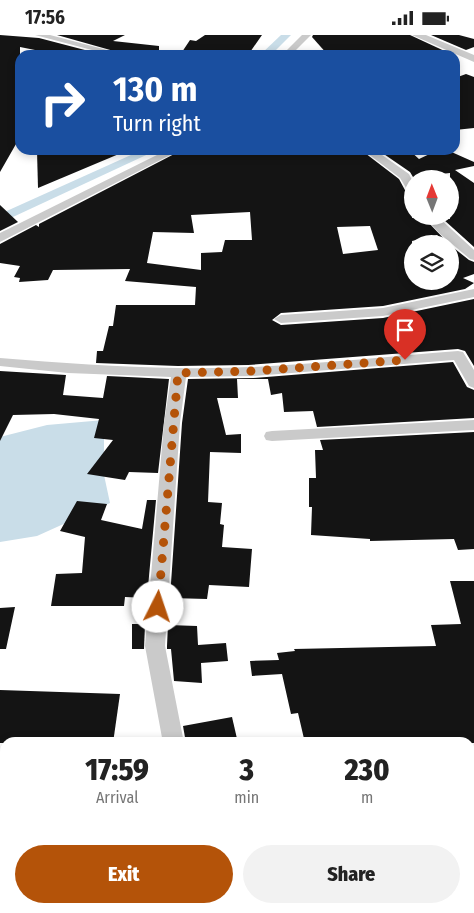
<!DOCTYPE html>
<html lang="en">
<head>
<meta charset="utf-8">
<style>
	:root { --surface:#fff; --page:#f2f2f2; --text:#222; --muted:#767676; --accent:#b45309 }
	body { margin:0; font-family:"Fira Sans Condensed",sans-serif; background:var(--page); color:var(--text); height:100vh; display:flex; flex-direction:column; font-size:19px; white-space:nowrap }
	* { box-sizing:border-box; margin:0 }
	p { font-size:16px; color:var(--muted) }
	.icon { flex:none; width:28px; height:28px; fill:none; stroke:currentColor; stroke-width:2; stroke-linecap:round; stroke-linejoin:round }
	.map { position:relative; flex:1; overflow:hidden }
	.drawer { position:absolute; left:0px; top:702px; width:475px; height:176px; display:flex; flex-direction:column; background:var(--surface); border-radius:15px 15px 0 0; box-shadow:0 2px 8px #0003 }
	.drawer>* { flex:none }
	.guide { position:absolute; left:15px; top:15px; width:445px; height:105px; border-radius:15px; box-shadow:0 2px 8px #0003; background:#1a4fa0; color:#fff; overflow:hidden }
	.needle { width:32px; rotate:359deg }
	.tools { position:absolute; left:404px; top:135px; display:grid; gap:10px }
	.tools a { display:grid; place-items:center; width:55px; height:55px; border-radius:50%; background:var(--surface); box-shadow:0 2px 8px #0003; font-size:25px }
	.pin { position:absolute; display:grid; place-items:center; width:42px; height:42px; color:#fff; margin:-51px -21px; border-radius:50% 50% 50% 0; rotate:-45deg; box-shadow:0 0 5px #0007 }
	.pin .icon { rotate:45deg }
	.me { position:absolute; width:55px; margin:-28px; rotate:4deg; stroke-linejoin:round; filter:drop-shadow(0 0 4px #0008) }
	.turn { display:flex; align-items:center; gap:18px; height:105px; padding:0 15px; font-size:22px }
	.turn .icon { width:65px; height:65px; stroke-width:2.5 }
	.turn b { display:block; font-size:35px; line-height:42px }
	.eta { display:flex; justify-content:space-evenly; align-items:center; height:85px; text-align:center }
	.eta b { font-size:30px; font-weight:800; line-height:35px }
	.cta { display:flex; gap:10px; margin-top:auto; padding:10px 15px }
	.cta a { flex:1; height:58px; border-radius:30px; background:var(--accent); color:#fff; font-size:20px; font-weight:800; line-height:58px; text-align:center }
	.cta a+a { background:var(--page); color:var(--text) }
	.status { display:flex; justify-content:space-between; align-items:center; height:35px; padding:0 25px; background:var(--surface); direction:ltr }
	.status svg { height:14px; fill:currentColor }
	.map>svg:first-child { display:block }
</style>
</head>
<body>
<div class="status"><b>17:56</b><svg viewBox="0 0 49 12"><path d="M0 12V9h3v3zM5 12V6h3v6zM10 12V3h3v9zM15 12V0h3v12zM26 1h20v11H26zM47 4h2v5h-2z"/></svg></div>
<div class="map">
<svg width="474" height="878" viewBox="0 0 474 878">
	<rect width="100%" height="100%" fill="#fff"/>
	<polygon fill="#c9dde8" points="104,385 104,440 110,468 37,501 0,507 0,402 47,390"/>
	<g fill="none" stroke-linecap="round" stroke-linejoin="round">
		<g fill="#c9dde8" fill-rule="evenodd">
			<polygon points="281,0 291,0 271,20 260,20"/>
			<polygon points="142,115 157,115 0,188 0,179"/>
		</g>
	</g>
	<g fill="#141414" fill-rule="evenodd">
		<polygon points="0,0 39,3 104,20 60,20 20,12 20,102 0,137"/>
		<polygon points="57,0 125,0 113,6 159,11 159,20 128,20"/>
		<polygon points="205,0 262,0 248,20 200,16 198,20 180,20 190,5 196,6"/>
		<polygon points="313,0 410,0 451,19 328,20 312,2"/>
		<polygon points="431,0 459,0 474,4 474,12 466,15"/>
		<polygon points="466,39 474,42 474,93 455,95 455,43"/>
		<polygon points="126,115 126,116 38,153 37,116"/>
		<path d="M182,115H198L197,118H225V115H361L399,144L406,157L412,159V183H424L449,209H446L437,200L412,206V246H450V210L469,225L474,227V239L463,243L474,248L465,254L383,271L281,278L272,285L281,290L383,283L474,264V331L465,316L458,314L248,330L178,331L96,328L97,316H103L109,291H113L116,270H195L196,252L125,246L130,234L53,235L48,245L19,247L20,243L14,242L20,231L0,228V209L36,190L39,192V189ZM250,177L252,205H225L222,217L201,218V235L147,228L153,197L194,198L191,180ZM370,191L378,215L343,219L337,192Z"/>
		<polygon points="378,115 409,115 419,124 438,115 447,115 474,127 474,131 455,135 474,148 474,212 443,184 450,184 450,138 413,142 410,137"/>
		<polygon points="0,170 18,187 0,196"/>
		<polygon points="453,327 467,352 474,355 474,383 317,392 313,376 284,377 282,358 271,360 268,344 237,344 238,363 217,363 226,400 241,399 241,418 210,417 208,467 222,468 220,489 224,490 222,512 252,514 249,552 209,550 207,564 170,563 182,388 188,344 254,343"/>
		<polygon points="0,336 66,340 63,360 103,363 107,341 169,344 158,438 129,437 125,445 87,439 113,405 94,403 99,384 54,379 13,380 0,406"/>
		<polygon points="474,397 474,514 458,515 454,504 370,506 370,504 311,500 312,472 309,472 309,443 316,443 315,415 323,415 320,405"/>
		<polygon points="147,465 156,465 147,563 125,562 124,571 51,571 56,539 82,538 85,502 60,496 77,466 107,469 101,485 142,494"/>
		<polygon points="450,546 474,546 474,708 305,708 298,678 291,679 282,639 252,641 250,626 279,625 277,618 295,616 294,614 436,611 431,590 461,589"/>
		<polygon points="15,572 6,614 0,614 0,573"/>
		<polygon points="132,589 145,589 144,614 132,614"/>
		<polygon points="168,590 197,591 198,610 226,608 228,626 201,628 202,648 174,646 171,614 167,614 167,611"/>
		<polygon points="0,655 120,659 113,708 0,708"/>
		<polygon points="232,682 238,708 186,708 183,691"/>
	</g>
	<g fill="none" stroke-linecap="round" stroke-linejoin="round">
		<g fill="#cacaca" fill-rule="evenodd">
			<polygon points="35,0 50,0 126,20 111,20"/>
			<polygon points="302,0 311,0 291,20 282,20"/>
			<polygon points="167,115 180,115 0,207 0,198"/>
			<polygon points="363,115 375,115 409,139 412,145 412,157 408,156 400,143"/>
			<polygon points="424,181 437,181 474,215 474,225 470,224 439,198"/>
			<polygon points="474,254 474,262 383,281 281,288 274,284 281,280 383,273"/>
			<path d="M458,316L463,317L474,335V353L469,351L454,325L254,341L186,342L180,388L165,611L184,708H163L145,611L164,388L171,342L68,338L0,331V323C59,328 119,332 178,333C271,335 365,323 458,316Z"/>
			<polygon points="474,385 474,395 272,406 266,405 264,401 266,397 272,396"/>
			<polygon points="470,720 474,721 474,741 470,740"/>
			<polygon points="0,777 5,778 5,800 0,799"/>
			<rect x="162" y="874" width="24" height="4"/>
		</g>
		<polygon fill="#cacaca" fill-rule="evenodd" points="412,0 426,0 474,20 474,27"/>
	</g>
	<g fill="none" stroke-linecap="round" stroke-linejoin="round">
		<polyline stroke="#b45309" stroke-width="9" stroke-dasharray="0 16.2" points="158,572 178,338 254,336 405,325"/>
	</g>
</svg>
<div class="tools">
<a><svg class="needle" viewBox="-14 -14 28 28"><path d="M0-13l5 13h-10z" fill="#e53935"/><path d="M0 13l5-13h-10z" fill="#767676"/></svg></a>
<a><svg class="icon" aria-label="layers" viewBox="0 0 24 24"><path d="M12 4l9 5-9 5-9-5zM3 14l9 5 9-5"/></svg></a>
</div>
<div class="pin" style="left:405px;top:325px;background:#d93025"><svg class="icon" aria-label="arrive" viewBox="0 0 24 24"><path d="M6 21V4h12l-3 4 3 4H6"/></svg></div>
<svg class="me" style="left:158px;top:572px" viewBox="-20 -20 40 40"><circle r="19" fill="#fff"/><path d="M0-13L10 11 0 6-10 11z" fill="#b45309"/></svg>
<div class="guide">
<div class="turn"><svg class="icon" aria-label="right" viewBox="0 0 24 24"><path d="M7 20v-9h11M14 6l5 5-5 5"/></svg><div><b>130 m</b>Turn right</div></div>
</div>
<section class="drawer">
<div class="eta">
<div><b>17:59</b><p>Arrival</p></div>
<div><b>3</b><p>min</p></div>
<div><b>230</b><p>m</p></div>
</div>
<div class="cta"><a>Exit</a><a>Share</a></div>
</section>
</div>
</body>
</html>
